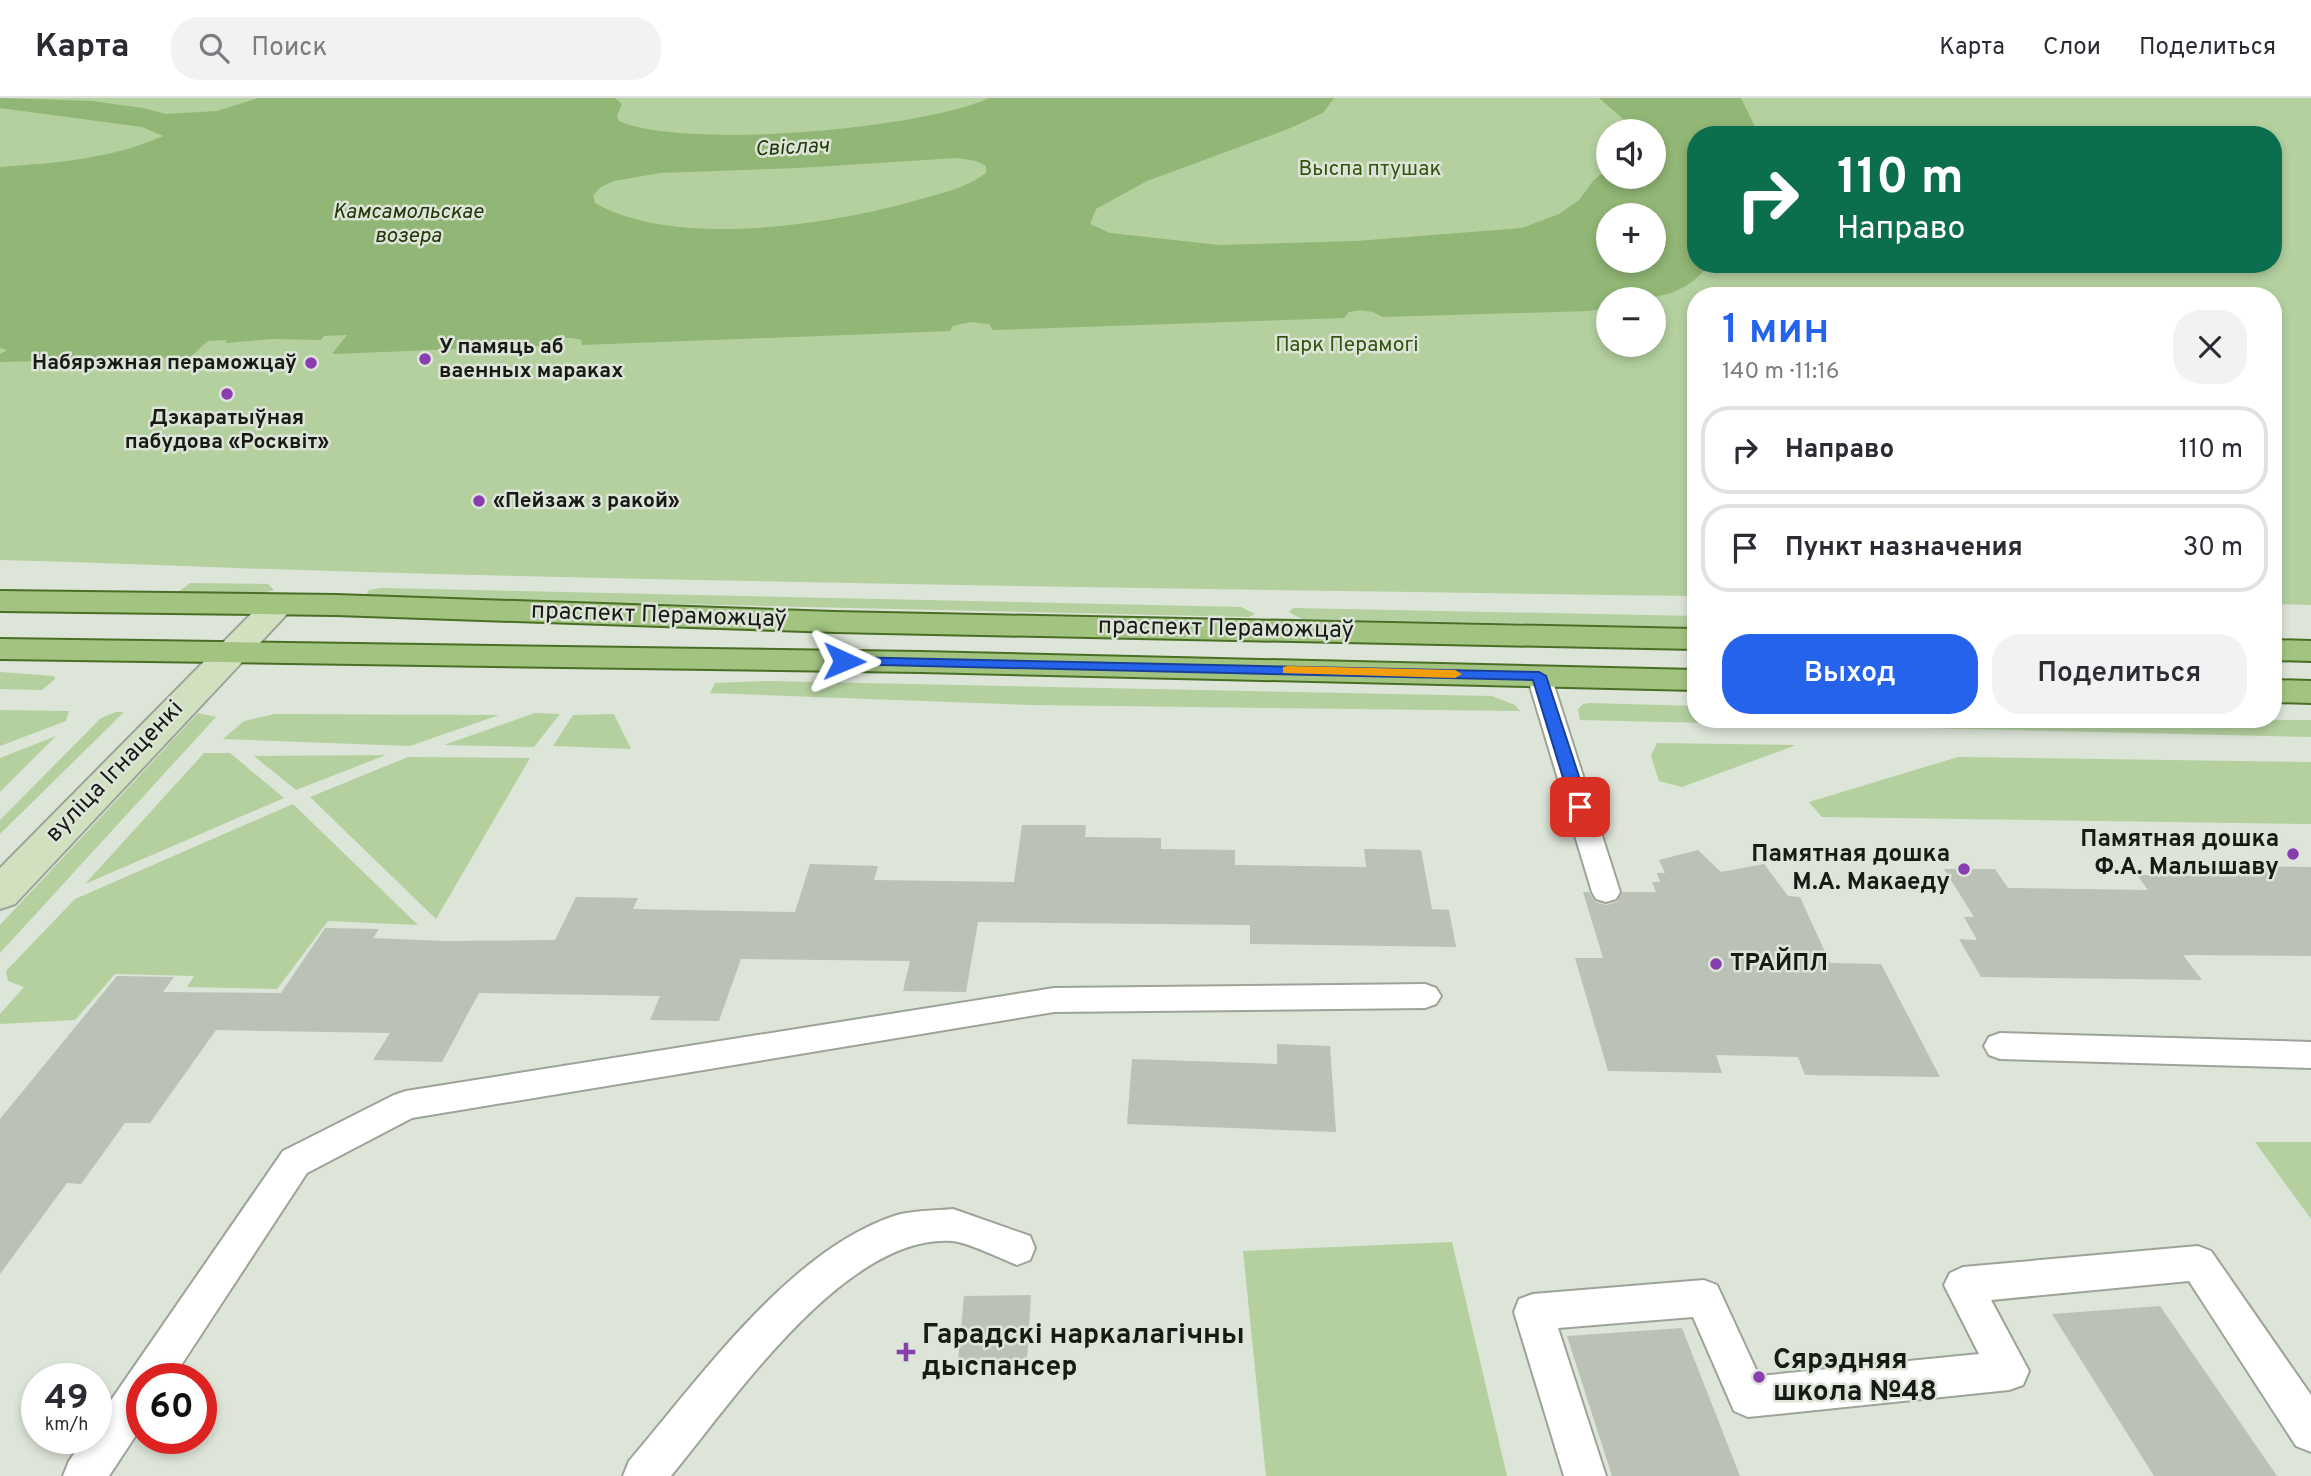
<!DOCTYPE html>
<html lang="ru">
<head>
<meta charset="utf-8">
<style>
	:root { --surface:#fff; --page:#f2f2f3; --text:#2b2b33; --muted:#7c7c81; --line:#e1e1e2; --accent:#2563eb }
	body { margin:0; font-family:Overpass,sans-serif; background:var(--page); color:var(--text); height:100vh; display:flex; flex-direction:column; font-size:26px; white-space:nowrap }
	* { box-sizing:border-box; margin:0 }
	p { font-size:23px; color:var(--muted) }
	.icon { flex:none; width:38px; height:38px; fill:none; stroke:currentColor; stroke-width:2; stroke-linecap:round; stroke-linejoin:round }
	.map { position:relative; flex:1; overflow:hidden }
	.details { position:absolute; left:1687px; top:189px; width:595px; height:441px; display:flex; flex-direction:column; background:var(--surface); border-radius:28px; box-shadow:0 4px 10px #0003 }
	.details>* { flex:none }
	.top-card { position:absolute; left:1687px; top:28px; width:595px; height:147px; border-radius:28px; box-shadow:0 4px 10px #0003; background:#0b6e4f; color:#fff; overflow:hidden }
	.tools { position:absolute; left:1596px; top:21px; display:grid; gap:14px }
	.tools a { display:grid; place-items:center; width:70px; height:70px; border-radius:50%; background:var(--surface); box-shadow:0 4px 10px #0003; font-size:35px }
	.speed { position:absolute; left:21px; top:1265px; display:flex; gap:14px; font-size:35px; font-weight:700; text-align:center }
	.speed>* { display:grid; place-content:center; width:91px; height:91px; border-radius:50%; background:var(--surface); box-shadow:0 4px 10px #0003; line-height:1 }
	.speed small { font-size:18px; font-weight:400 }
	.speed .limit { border:10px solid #d22; background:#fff; color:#111 }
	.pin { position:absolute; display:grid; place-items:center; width:60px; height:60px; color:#fff; margin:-30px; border-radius:14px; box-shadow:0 4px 10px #0006 }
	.me { position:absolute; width:77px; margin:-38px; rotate:91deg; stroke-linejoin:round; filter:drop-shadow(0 0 5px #0008) }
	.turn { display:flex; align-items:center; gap:24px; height:147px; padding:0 35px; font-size:32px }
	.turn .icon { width:91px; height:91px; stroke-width:2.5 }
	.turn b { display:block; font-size:49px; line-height:60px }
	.round { display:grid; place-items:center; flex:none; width:74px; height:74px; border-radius:28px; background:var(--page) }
	.summary { display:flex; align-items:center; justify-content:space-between; height:119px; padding:0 35px }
	h1 { font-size:42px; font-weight:600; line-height:52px; color:var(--accent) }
	.button { display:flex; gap:14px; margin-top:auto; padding:14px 35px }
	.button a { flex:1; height:80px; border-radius:28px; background:var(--accent); color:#fff; font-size:28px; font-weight:600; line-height:80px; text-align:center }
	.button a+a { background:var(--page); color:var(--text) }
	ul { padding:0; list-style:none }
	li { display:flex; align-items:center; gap:21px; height:88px; margin:0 14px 10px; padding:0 21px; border:4px solid var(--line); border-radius:28px }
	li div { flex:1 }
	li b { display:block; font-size:26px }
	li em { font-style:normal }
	header { display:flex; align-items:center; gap:42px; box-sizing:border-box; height:98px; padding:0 35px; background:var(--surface); border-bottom:2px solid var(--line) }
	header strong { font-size:33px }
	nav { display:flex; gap:38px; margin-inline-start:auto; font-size:24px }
	.search { width:490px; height:63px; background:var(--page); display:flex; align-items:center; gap:18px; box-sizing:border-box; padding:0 24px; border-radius:28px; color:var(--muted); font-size:26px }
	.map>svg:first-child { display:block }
</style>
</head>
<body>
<header>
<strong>Карта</strong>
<div class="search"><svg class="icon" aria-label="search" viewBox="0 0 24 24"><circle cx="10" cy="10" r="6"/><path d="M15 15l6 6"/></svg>Поиск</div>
<nav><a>Карта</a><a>Слои</a><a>Поделиться</a></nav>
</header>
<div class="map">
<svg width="2311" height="1378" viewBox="0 0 2311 1378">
	<rect width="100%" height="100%" fill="#dde4d8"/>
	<g fill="#b4d09f" fill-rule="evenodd">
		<path d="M0,0H2311V507L2273,506V198H1696V498C1253,492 809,486 366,474C244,471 122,465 0,462ZM1608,33H1654V79H1608ZM1696,37H2273V166H1696ZM1608,117H1654V163H1608ZM1608,201H1654V247H1608Z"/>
		<polygon points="190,485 268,486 274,492 257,497 177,495"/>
		<polygon points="381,490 1241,509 1255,516 1249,519 365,499 369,492"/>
		<polygon points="1293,510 1696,518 1696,529 1302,521 1289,514"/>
		<polygon points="0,574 54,578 55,581 42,592 0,591"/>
		<polygon points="767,583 1492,598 1515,607 1520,613 1032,607 710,595 715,585"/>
		<polygon points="1590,605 1696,608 1696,621 2311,622 2311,639 1580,622 1578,611 1583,606"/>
		<polygon points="0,612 69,613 66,623 0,648"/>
		<polygon points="116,614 124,614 0,736 0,722 101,620"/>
		<polygon points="198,615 216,619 0,855 0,827"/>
		<polygon points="535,615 560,616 534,649 444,647"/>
		<polygon points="275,616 499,617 410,648 223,641 244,623"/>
		<polygon points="614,616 631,651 553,648 573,617"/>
		<polygon points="56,638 0,694 0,660"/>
		<polygon points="1657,645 1796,647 1682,689 1659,683 1651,658"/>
		<polygon points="204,655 230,655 284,700 85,786"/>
		<polygon points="386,657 296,692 254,658"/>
		<polygon points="408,659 530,660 436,821 310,699"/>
		<polygon points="1958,659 2311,664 2311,726 1822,719 1809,704"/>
		<polygon points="293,706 418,827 328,823 277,891 187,889 194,878 115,876 75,922 0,926 0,916 24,889 8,883 6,873 75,801"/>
		<polygon points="2255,1044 2311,1044 2311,1121"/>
		<polygon points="1452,1144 1507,1378 1266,1378 1243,1153"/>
	</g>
	<path fill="#91b675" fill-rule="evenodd" d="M0,0L92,3L143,10L166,16L217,13L258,0H615L622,6L617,18L619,23C685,52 922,31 989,0H1334L1323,15L1288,31L1147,83L1096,111L1090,126L1110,135L1219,147L1356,143L1522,130L1559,116L1579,102L1593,83L1608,70V79H1654V33H1637L1599,0H1741L1759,37H1696V166H1709C1683,202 1648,201 1608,201V210L1589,213L1382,219C1373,212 1361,211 1349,214L1344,220L993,232L989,226L970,224L953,228L950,233L582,247L581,242C567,238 551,239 539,248L332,256L347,237L324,238L321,242L273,241L225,245L227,242L208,243L190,259L0,264V256L7,252L0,250V69C55,65 112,61 163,38L142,29L0,10ZM957,60L976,63L986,68V75C966,90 940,96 917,102C831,127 675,151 595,105L593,97L601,89L614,83L660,75L799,70ZM1608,117H1654V163H1608Z"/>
	<g fill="#bac1b5">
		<polygon points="1022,727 1086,727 1085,739 1161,740 1161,751 1235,752 1235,767 1366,769 1364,751 1421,752 1432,811 1449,812 1456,849 1250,846 1250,827 978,824 966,894 903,893 910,863 741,861 719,923 650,922 660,898 479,895 442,964 373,962 390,935 216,932 150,1025 125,1025 81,1086 67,1085 0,1176 0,1021 117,878 174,879 163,894 281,895 325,830 379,831 373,840 445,843 555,842 576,799 638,800 633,811 795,814 810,766 878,768 874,782 1014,784"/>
		<polygon points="1698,752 1721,774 1764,766 1788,798 1800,799 1830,865 1881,866 1940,979 1805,977 1798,959 1716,957 1722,975 1608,973 1575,860 1603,860 1583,794 1589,794 1595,804 1607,807 1617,804 1622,794 1656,794 1652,784 1660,784 1657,775 1665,775 1659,762"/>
		<polygon points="2209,768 2311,769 2311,858 2183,857 2202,882 1981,879 1959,841 1977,842 1964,819 1974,819 1944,771 1995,771 2008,790 2148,792 2137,777 2218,778"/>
		<polygon points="1277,946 1330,948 1336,1034 1127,1026 1132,961 1277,966"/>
		<polygon points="1031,1197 1027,1261 958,1262 964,1198"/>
		<polygon points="2160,1208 2277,1378 2154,1378 2052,1216"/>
		<polygon points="1682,1230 1740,1378 1612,1378 1567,1238"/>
	</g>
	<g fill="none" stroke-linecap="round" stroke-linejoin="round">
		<defs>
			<g id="lane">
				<polygon points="1539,571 1547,573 1551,578 1620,794 1616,801 1606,804 1596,801 1592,794 1527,578 1531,573"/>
				<polygon points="1425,886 1436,890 1441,898 1436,906 1425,910 1054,914 412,1020 307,1075 172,1281 142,1281 142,1328 109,1378 63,1378 69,1363 85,1340 96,1340 96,1324 283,1053 394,997 406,993 1054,890"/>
				<polygon points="2000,935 2311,944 2311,970 2000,961 1989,957 1984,948 1989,939"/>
				<path d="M953,1111L1030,1138L1035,1150L1030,1162L1017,1167C999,1160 970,1145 952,1143C845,1136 733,1303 671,1378H623L629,1363C700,1280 789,1153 894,1118C912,1112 934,1113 953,1111Z"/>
				<polygon points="2198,1148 2211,1153 2311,1297 2311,1354 2296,1348 2189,1183 1991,1202 2029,1273 2023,1287 2009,1292 1748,1319 1734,1313 1693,1219 1558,1230 1606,1378 1564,1378 1514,1214 1519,1201 1533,1196 1704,1182 1717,1187 1759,1278 1979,1256 1944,1187 1950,1175 1963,1169"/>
			</g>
			<polygon id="secondary" points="278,497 289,500 294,507 289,514 15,806 0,811 0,770 267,500"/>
			<g id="primary">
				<polygon points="0,493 336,497 834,514 1696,531 1696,551 834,534 336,517 0,513"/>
				<polygon points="0,541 921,554 1696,572 1696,592 921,574 0,561"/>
				<polygon points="2273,542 2311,543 2311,563 2273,562"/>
				<polygon points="2273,582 2311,583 2311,605 2273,604"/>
			</g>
		</defs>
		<use href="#lane" stroke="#9da398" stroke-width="4"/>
		<use href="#secondary" stroke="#9da398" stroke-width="4"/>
		<use href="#primary" stroke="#4a6e25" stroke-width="4"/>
		<use href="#lane" fill="#fff" fill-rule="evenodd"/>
		<use href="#secondary" fill="#d1e1c0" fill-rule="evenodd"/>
		<use href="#primary" fill="#a3c481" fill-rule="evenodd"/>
	</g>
	<polygon fill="#2563eb" stroke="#184099" stroke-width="2" points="844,559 1539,574 1546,578 1589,709 1580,714 1572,709 1533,582 839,566 837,563"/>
	<polygon fill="#f59e0b" points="1288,568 1455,572 1462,576 1455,580 1283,575 1283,569"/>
	<g fill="#893eb0" stroke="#dde4d8" stroke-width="2.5">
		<circle cx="425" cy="261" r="7"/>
		<circle cx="311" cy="265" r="7"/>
		<circle cx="227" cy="296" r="7"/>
		<circle cx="479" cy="403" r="7"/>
		<circle cx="2293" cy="756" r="7"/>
		<circle cx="1964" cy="771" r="7"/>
		<circle cx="1716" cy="866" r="7"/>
		<path d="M902.5 1243.5h7v7h7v7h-7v7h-7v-7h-7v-7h7z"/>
		<circle cx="1759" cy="1279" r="7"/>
	</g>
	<g text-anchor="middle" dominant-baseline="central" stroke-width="5" stroke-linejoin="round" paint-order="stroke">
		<g font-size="21" font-style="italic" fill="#213808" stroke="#dde4d8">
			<text transform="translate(792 50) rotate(-3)">Свіслач</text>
			<text x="408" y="114">Камсамольскае<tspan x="408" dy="24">возера</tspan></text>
		</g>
		<g font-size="21" fill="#33540f" stroke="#dde4d8">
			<text x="1370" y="71">Выспа птушак</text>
			<text x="1347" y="247">Парк Перамогі</text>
		</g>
		<g font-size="21" font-weight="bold" fill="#181a16" stroke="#dde4d8" text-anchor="start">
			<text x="439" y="249">У памяць аб<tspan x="439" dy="24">ваенных мараках</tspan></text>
			<text x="297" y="265" text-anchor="end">Набярэжная пераможцаў</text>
			<text x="227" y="320" text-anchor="middle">Дэкаратыўная<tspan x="227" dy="24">пабудова «Росквіт»</tspan></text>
			<text x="493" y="403">«Пейзаж з ракой»</text>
		</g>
		<g font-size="24" fill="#181a16" stroke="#dde4d8">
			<text transform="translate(659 518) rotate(2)">праспект Пераможцаў</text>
			<text transform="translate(1226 531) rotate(1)">праспект Пераможцаў</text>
			<text transform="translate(115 674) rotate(-46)">вуліца Ігнаценкі</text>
		</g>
		<g font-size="24" font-weight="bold" fill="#181a16" stroke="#dde4d8" text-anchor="end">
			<text x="2279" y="742">Памятная дошка<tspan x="2279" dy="28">Ф.А. Малышаву</tspan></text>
			<text x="1950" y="757">Памятная дошка<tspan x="1950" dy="28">М.А. Макаеду</tspan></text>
			<text x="1730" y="866" text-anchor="start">ТРАЙПЛ</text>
		</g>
		<g font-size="28" font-weight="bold" fill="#181a16" stroke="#dde4d8" text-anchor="start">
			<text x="922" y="1238">Гарадскі наркалагічны<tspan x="922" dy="32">дыспансер</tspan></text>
			<text x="1773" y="1263">Сярэдняя<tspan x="1773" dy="32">школа №48</tspan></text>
		</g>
	</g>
</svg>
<div class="tools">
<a><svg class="icon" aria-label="sound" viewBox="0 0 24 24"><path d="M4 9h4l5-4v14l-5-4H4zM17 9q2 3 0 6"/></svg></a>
<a>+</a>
<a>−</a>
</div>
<div class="speed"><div>49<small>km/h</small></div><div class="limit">60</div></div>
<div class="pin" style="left:1580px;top:709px;background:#d93025"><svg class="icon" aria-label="arrive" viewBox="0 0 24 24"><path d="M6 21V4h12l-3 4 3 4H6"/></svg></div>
<svg class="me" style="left:844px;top:563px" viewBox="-20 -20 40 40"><path d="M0-17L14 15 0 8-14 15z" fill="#2563eb" stroke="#fff" stroke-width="4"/></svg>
<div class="top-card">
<div class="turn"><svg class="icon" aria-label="right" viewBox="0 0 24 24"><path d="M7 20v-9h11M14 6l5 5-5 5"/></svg><div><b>110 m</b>Направо</div></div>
</div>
<section class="details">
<div class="summary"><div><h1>1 мин</h1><p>140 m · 11:16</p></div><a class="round"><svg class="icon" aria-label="close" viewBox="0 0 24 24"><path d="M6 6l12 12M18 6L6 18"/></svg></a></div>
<ul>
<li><svg class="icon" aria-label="right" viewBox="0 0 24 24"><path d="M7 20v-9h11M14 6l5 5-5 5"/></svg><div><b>Направо</b></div><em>110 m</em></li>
<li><svg class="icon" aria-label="arrive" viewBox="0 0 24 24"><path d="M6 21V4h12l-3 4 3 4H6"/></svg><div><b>Пункт назначения</b></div><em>30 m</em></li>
</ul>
<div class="button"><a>Выход</a><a>Поделиться</a></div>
</section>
</div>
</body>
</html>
